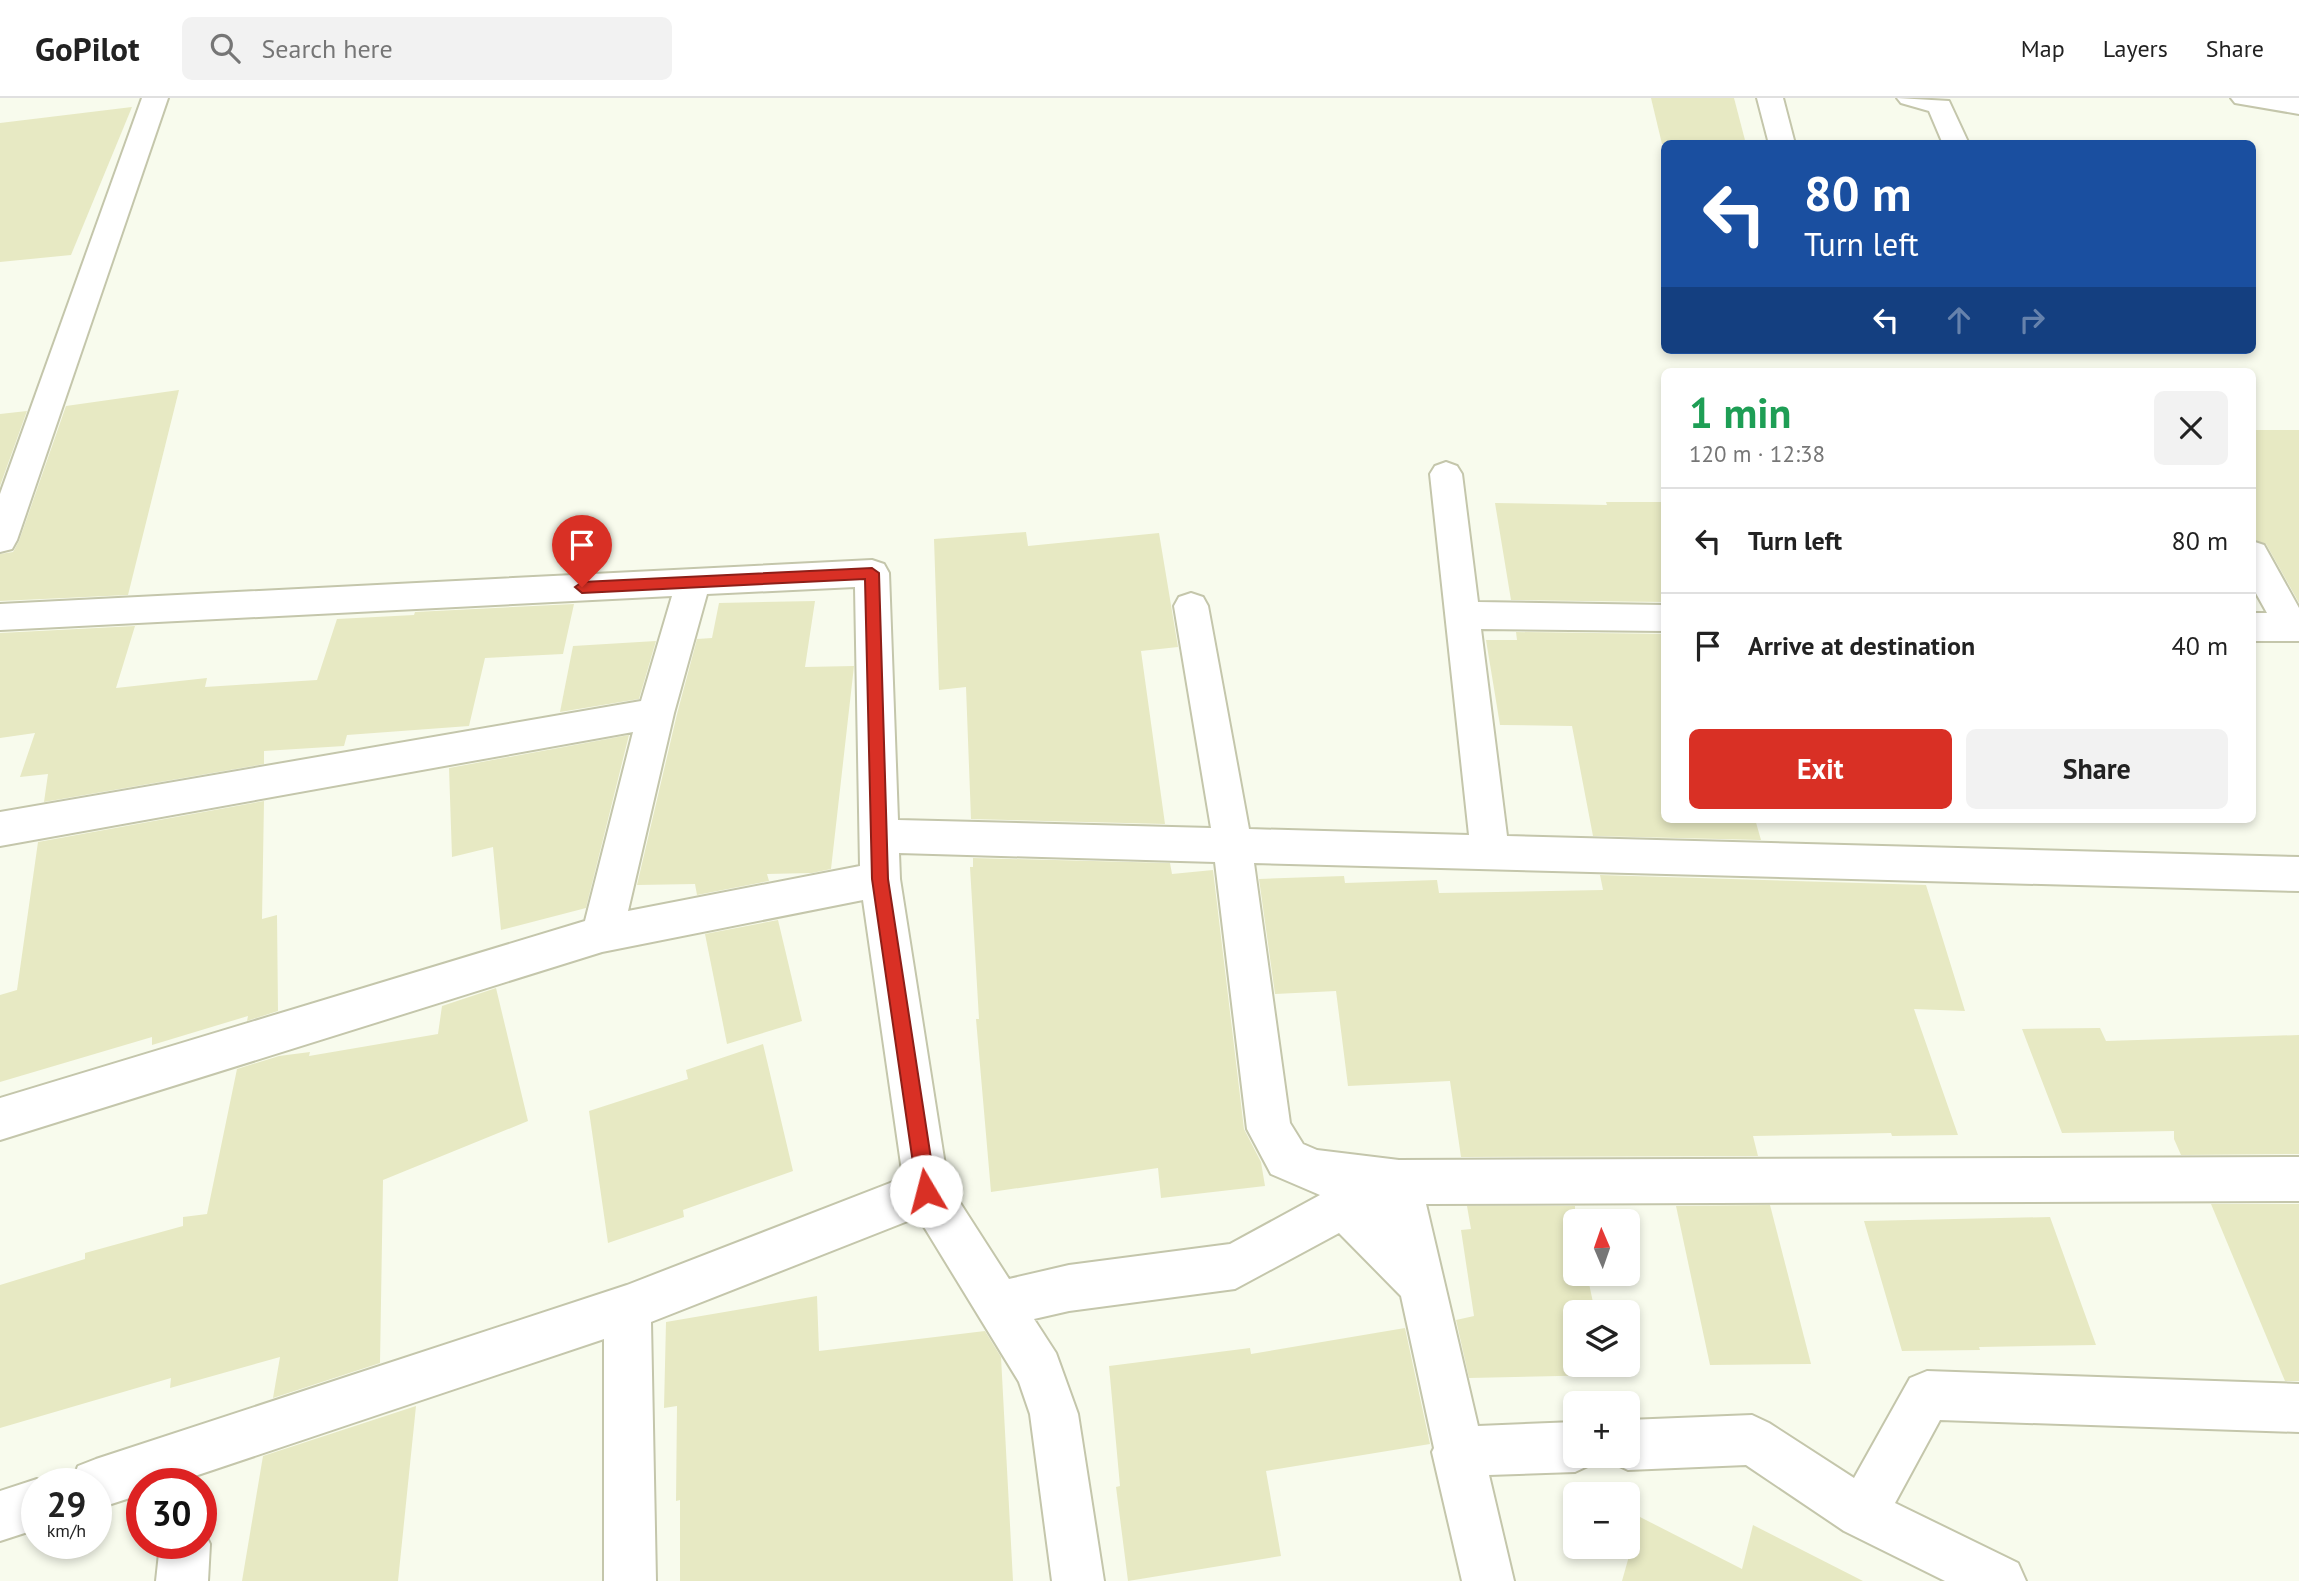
<!DOCTYPE html>
<html lang="en">
<head>
<meta charset="utf-8">
<style>
	:root { --surface:#fff; --page:#f2f2f2; --text:#222; --muted:#767676; --line:#e0e0e0; --accent:#d93025 }
	body { margin:0; font-family:"PT Sans",sans-serif; background:var(--page); color:var(--text); height:100vh; display:flex; flex-direction:column; font-size:26px; white-space:nowrap }
	* { box-sizing:border-box; margin:0 }
	p { font-size:23px; color:var(--muted) }
	.icon { flex:none; width:38px; height:38px; fill:none; stroke:currentColor; stroke-width:2; stroke-linecap:round; stroke-linejoin:round }
	.map { position:relative; flex:1; overflow:hidden }
	.drawer { position:absolute; left:1661px; top:270px; width:595px; height:455px; display:flex; flex-direction:column; background:var(--surface); border-radius:10px; box-shadow:0 4px 10px #0003 }
	.drawer>* { flex:none }
	.top-card { position:absolute; left:1661px; top:42px; width:595px; height:214px; border-radius:10px; box-shadow:0 4px 10px #0003; background:#1a4fa0; color:#fff; overflow:hidden }
	.needle { width:46px; rotate:358deg }
	.tools { position:absolute; left:1563px; top:1111px; display:grid; gap:14px }
	.tools a { display:grid; place-items:center; width:77px; height:77px; border-radius:10px; background:var(--surface); box-shadow:0 4px 10px #0003; font-size:35px }
	.speed { position:absolute; left:21px; top:1370px; display:flex; gap:14px; font-size:35px; font-weight:700; text-align:center }
	.speed>* { display:grid; place-content:center; width:91px; height:91px; border-radius:50%; background:var(--surface); box-shadow:0 4px 10px #0003; line-height:1 }
	.speed small { font-size:18px; font-weight:400 }
	.speed .limit { border:10px solid #d22; background:#fff; color:#111 }
	.pin { position:absolute; display:grid; place-items:center; width:60px; height:60px; color:#fff; margin:-72px -30px; border-radius:50% 50% 50% 0; rotate:-45deg; box-shadow:0 0 7px #0007 }
	.pin .icon { rotate:45deg }
	.me { position:absolute; width:77px; margin:-38px; rotate:352deg; stroke-linejoin:round; filter:drop-shadow(0 0 5px #0008) }
	.turn { display:flex; align-items:center; gap:24px; height:147px; padding:0 28px; font-size:32px }
	.turn .icon { width:91px; height:91px; stroke-width:2.5 }
	.turn b { display:block; font-size:49px; line-height:60px }
	.lanes { display:flex; align-items:center; height:66px; padding:0 28px; background:#0003; justify-content:center; gap:35px; direction:ltr }
	.lanes .off { opacity:.35 }
	.round { display:grid; place-items:center; flex:none; width:74px; height:74px; border-radius:10px; background:var(--page) }
	.summary { display:flex; align-items:center; justify-content:space-between; height:119px; padding:0 28px }
	h1 { font-size:42px; font-weight:700; line-height:52px; color:#1e9e55 }
	.action { display:flex; gap:14px; margin-top:auto; padding:14px 28px }
	.action a { flex:1; height:80px; border-radius:10px; background:var(--accent); color:#fff; font-size:28px; font-weight:700; line-height:80px; text-align:center }
	.action a+a { background:var(--page); color:var(--text) }
	ul { padding:0; list-style:none }
	li { display:flex; align-items:center; gap:21px; height:105px; padding:0 28px; border-top:2px solid var(--line) }
	li div { flex:1 }
	li b { display:block; font-size:26px }
	li em { font-style:normal }
	header { display:flex; align-items:center; gap:42px; box-sizing:border-box; height:98px; padding:0 35px; background:var(--surface); border-bottom:2px solid var(--line) }
	header strong { font-size:33px }
	nav { display:flex; gap:38px; margin-inline-start:auto; font-size:24px }
	.search { width:490px; height:63px; background:var(--page); display:flex; align-items:center; gap:18px; box-sizing:border-box; padding:0 24px; border-radius:10px; color:var(--muted); font-size:26px }
	.map>svg:first-child { display:block }
</style>
</head>
<body>
<header>
<strong>GoPilot</strong>
<div class="search"><svg class="icon" aria-label="search" viewBox="0 0 24 24"><circle cx="10" cy="10" r="6"/><path d="M15 15l6 6"/></svg>Search here</div>
<nav><a>Map</a><a>Layers</a><a>Share</a></nav>
</header>
<div class="map">
<svg width="2299" height="1483" viewBox="0 0 2299 1483">
	<rect width="100%" height="100%" fill="#f8fbed"/>
	<g fill="#e7e9c3">
		<polygon points="1651,0 1734,0 1746,46 1662,46"/>
		<polygon points="132,9 71,157 0,164 0,25"/>
		<polygon points="179,292 128,497 0,503 0,456 13,454 19,443 66,308"/>
		<polygon points="27,313 0,388 0,316"/>
		<polygon points="2252,332 2299,332 2299,505 2266,446 2252,441"/>
		<polygon points="1606,404 1664,404 1664,504 1511,502 1495,405 1607,407"/>
		<polygon points="1026,434 1028,448 1159,435 1178,549 1141,553 1165,726 971,721 966,589 939,592 934,441"/>
		<polygon points="815,503 805,569 854,568 831,771 812,775 767,776 769,783 697,797 695,786 637,787 677,616 697,541 712,540 719,505"/>
		<polygon points="574,506 563,556 485,560 469,628 347,637 344,648 264,653 264,666 44,704 48,676 20,679 35,635 0,640 0,535 135,528 116,590 207,580 205,589 317,582 337,521 414,517 415,514"/>
		<polygon points="1516,534 1664,536 1664,721 1755,721 1761,742 1593,738 1572,628 1500,627 1486,542 1517,542"/>
		<polygon points="656,543 639,601 560,614 573,548"/>
		<polygon points="629,637 586,810 501,832 493,749 452,759 449,670"/>
		<polygon points="264,703 262,821 277,817 278,913 247,923 248,918 152,947 152,939 0,984 0,897 17,892 38,744"/>
		<polygon points="973,760 1170,765 1172,776 1213,772 1244,1031 1261,1064 1265,1088 1161,1100 1158,1070 991,1094 976,921 979,921 970,769 973,769"/>
		<polygon points="1600,777 1926,787 1965,913 1914,911 1958,1037 1892,1038 1891,1035 1753,1038 1758,1058 1461,1059 1450,983 1348,988 1336,893 1275,896 1259,781 1344,778 1345,785 1437,782 1439,795 1603,792"/>
		<polygon points="778,822 802,923 727,946 705,836"/>
		<polygon points="496,890 528,1023 383,1082 380,1265 273,1300 280,1259 170,1290 171,1280 0,1330 0,1187 85,1161 85,1155 183,1128 183,1119 207,1116 237,971 279,958 310,954 309,958 438,936 442,908"/>
		<polygon points="2100,930 2106,943 2299,937 2299,1056 2181,1057 2174,1041 2174,1033 2062,1035 2022,931"/>
		<polygon points="763,946 793,1073 683,1112 684,1119 608,1145 589,1013 688,981 686,972"/>
		<polygon points="2211,1106 2299,1106 2299,1283 2285,1283"/>
		<polygon points="1770,1107 1811,1266 1710,1267 1676,1108"/>
		<polygon points="1467,1108 1575,1108 1575,1176 1587,1176 1595,1214 1575,1214 1575,1267 1605,1267 1607,1277 1469,1280 1456,1222 1474,1218 1461,1132 1471,1131"/>
		<polygon points="2050,1119 2096,1247 1979,1249 1980,1252 1902,1253 1864,1123"/>
		<polygon points="817,1198 819,1253 985,1233 1001,1259 1013,1483 680,1483 680,1402 676,1403 677,1308 664,1310 666,1224"/>
		<polygon points="1405,1230 1430,1346 1266,1373 1281,1458 1128,1483 1116,1389 1120,1388 1109,1268 1250,1250 1251,1256"/>
		<polygon points="416,1308 398,1483 242,1483 263,1358"/>
		<polygon points="1640,1419 1742,1471 1753,1427 1863,1483 1622,1483"/>
	</g>
	<g fill="none" stroke-linecap="round" stroke-linejoin="round">
		<defs>
			<g id="minor">
				<polygon points="142,0 168,0 17,442 12,451 0,454 0,396"/>
				<polygon points="1757,0 1783,0 1795,46 1769,46"/>
				<polygon points="1897,0 1949,3 1969,46 1943,46 1929,13 1901,5"/>
				<polygon points="2231,0 2299,0 2299,16 2235,5"/>
				<path d="M1446,364L1457,368L1462,376L1478,504L1664,507V533L1481,531L1507,738L2299,759V793L1254,765L1290,1025L1303,1046L1317,1052L1399,1062L2299,1059V1103L1426,1106L1478,1328L1575,1324V1358H1596L1592,1366L1575,1374L1489,1377L1514,1483H1462L1432,1354L1434,1350L1401,1198L1339,1135L1235,1191L1069,1213L1034,1221L1056,1255L1078,1316L1104,1483H1052L1030,1316L1019,1284L918,1119L651,1224L656,1483H604V1241L171,1386H142V1396L96,1411V1386H71L78,1368L96,1361L627,1187L903,1080L863,802L602,854L0,1042V1000L585,823L633,634L0,748V714L641,603L672,498L0,532V506L872,462L884,466L889,475L898,722L1211,730L1174,508L1179,499L1191,495L1203,499L1208,508L1249,731L1469,737L1430,376L1435,368ZM855,489L860,768L628,813L674,615L707,496ZM899,755L1215,764L1247,1031L1271,1076L1320,1097L1230,1146L1069,1167L1009,1181L948,1086L900,781Z"/>
				<polygon points="2252,443 2264,447 2299,510 2299,543 2252,543 2252,515 2267,515 2252,488"/>
				<polygon points="1927,1273 2299,1286 2299,1334 1940,1322 1895,1405 2018,1465 2026,1483 1945,1483 1844,1433 1746,1367 1628,1372 1611,1364 1608,1358 1628,1358 1628,1322 1752,1317 1769,1325 1854,1380 1910,1280"/>
				<polygon points="37,1381 49,1386 37,1386 37,1431 0,1443 0,1393"/>
				<polygon points="201,1427 210,1446 208,1483 156,1483 160,1446 201,1446"/>
			</g>
		</defs>
		<use href="#minor" stroke="#c4c6ab" stroke-width="4"/>
		<use href="#minor" fill="#fff" fill-rule="evenodd"/>
	</g>
	<polygon fill="#d93025" stroke="#8d1f18" stroke-width="2" points="872,470 879,475 888,781 936,1093 933,1100 926,1102 920,1100 917,1093 872,781 865,481 582,495 575,489 582,484"/>
</svg>
<div class="tools">
<a><svg class="needle" viewBox="-14 -14 28 28"><path d="M0-13l5 13h-10z" fill="#e53935"/><path d="M0 13l5-13h-10z" fill="#767676"/></svg></a>
<a><svg class="icon" aria-label="layers" viewBox="0 0 24 24"><path d="M12 4l9 5-9 5-9-5zM3 14l9 5 9-5"/></svg></a>
<a>+</a>
<a>−</a>
</div>
<div class="speed"><div>29<small>km/h</small></div><div class="limit">30</div></div>
<div class="pin" style="left:582px;top:489px;background:#d93025"><svg class="icon" aria-label="arrive" viewBox="0 0 24 24"><path d="M6 21V4h12l-3 4 3 4H6"/></svg></div>
<svg class="me" style="left:926px;top:1093px" viewBox="-20 -20 40 40"><circle r="19" fill="#fff"/><path d="M0-13L10 11 0 6-10 11z" fill="#d93025"/></svg>
<div class="top-card">
<div class="turn"><svg class="icon" aria-label="left" viewBox="0 0 24 24"><path d="M17 20v-9H6M10 6l-5 5 5 5"/></svg><div><b>80 m</b>Turn left</div></div>
<div class="lanes"><svg class="icon" aria-label="left" viewBox="0 0 24 24"><path d="M17 20v-9H6M10 6l-5 5 5 5"/></svg><svg class="icon off" aria-label="ahead" viewBox="0 0 24 24"><path d="M12 20V5M6 11l6-6 6 6"/></svg><svg class="icon off" aria-label="right" viewBox="0 0 24 24"><path d="M7 20v-9h11M14 6l5 5-5 5"/></svg></div>
</div>
<section class="drawer">
<div class="summary"><div><h1>1 min</h1><p>120 m · 12:38</p></div><a class="round"><svg class="icon" aria-label="close" viewBox="0 0 24 24"><path d="M6 6l12 12M18 6L6 18"/></svg></a></div>
<ul>
<li><svg class="icon" aria-label="left" viewBox="0 0 24 24"><path d="M17 20v-9H6M10 6l-5 5 5 5"/></svg><div><b>Turn left</b></div><em>80 m</em></li>
<li><svg class="icon" aria-label="arrive" viewBox="0 0 24 24"><path d="M6 21V4h12l-3 4 3 4H6"/></svg><div><b>Arrive at destination</b></div><em>40 m</em></li>
</ul>
<div class="action"><a>Exit</a><a>Share</a></div>
</section>
</div>
</body>
</html>
